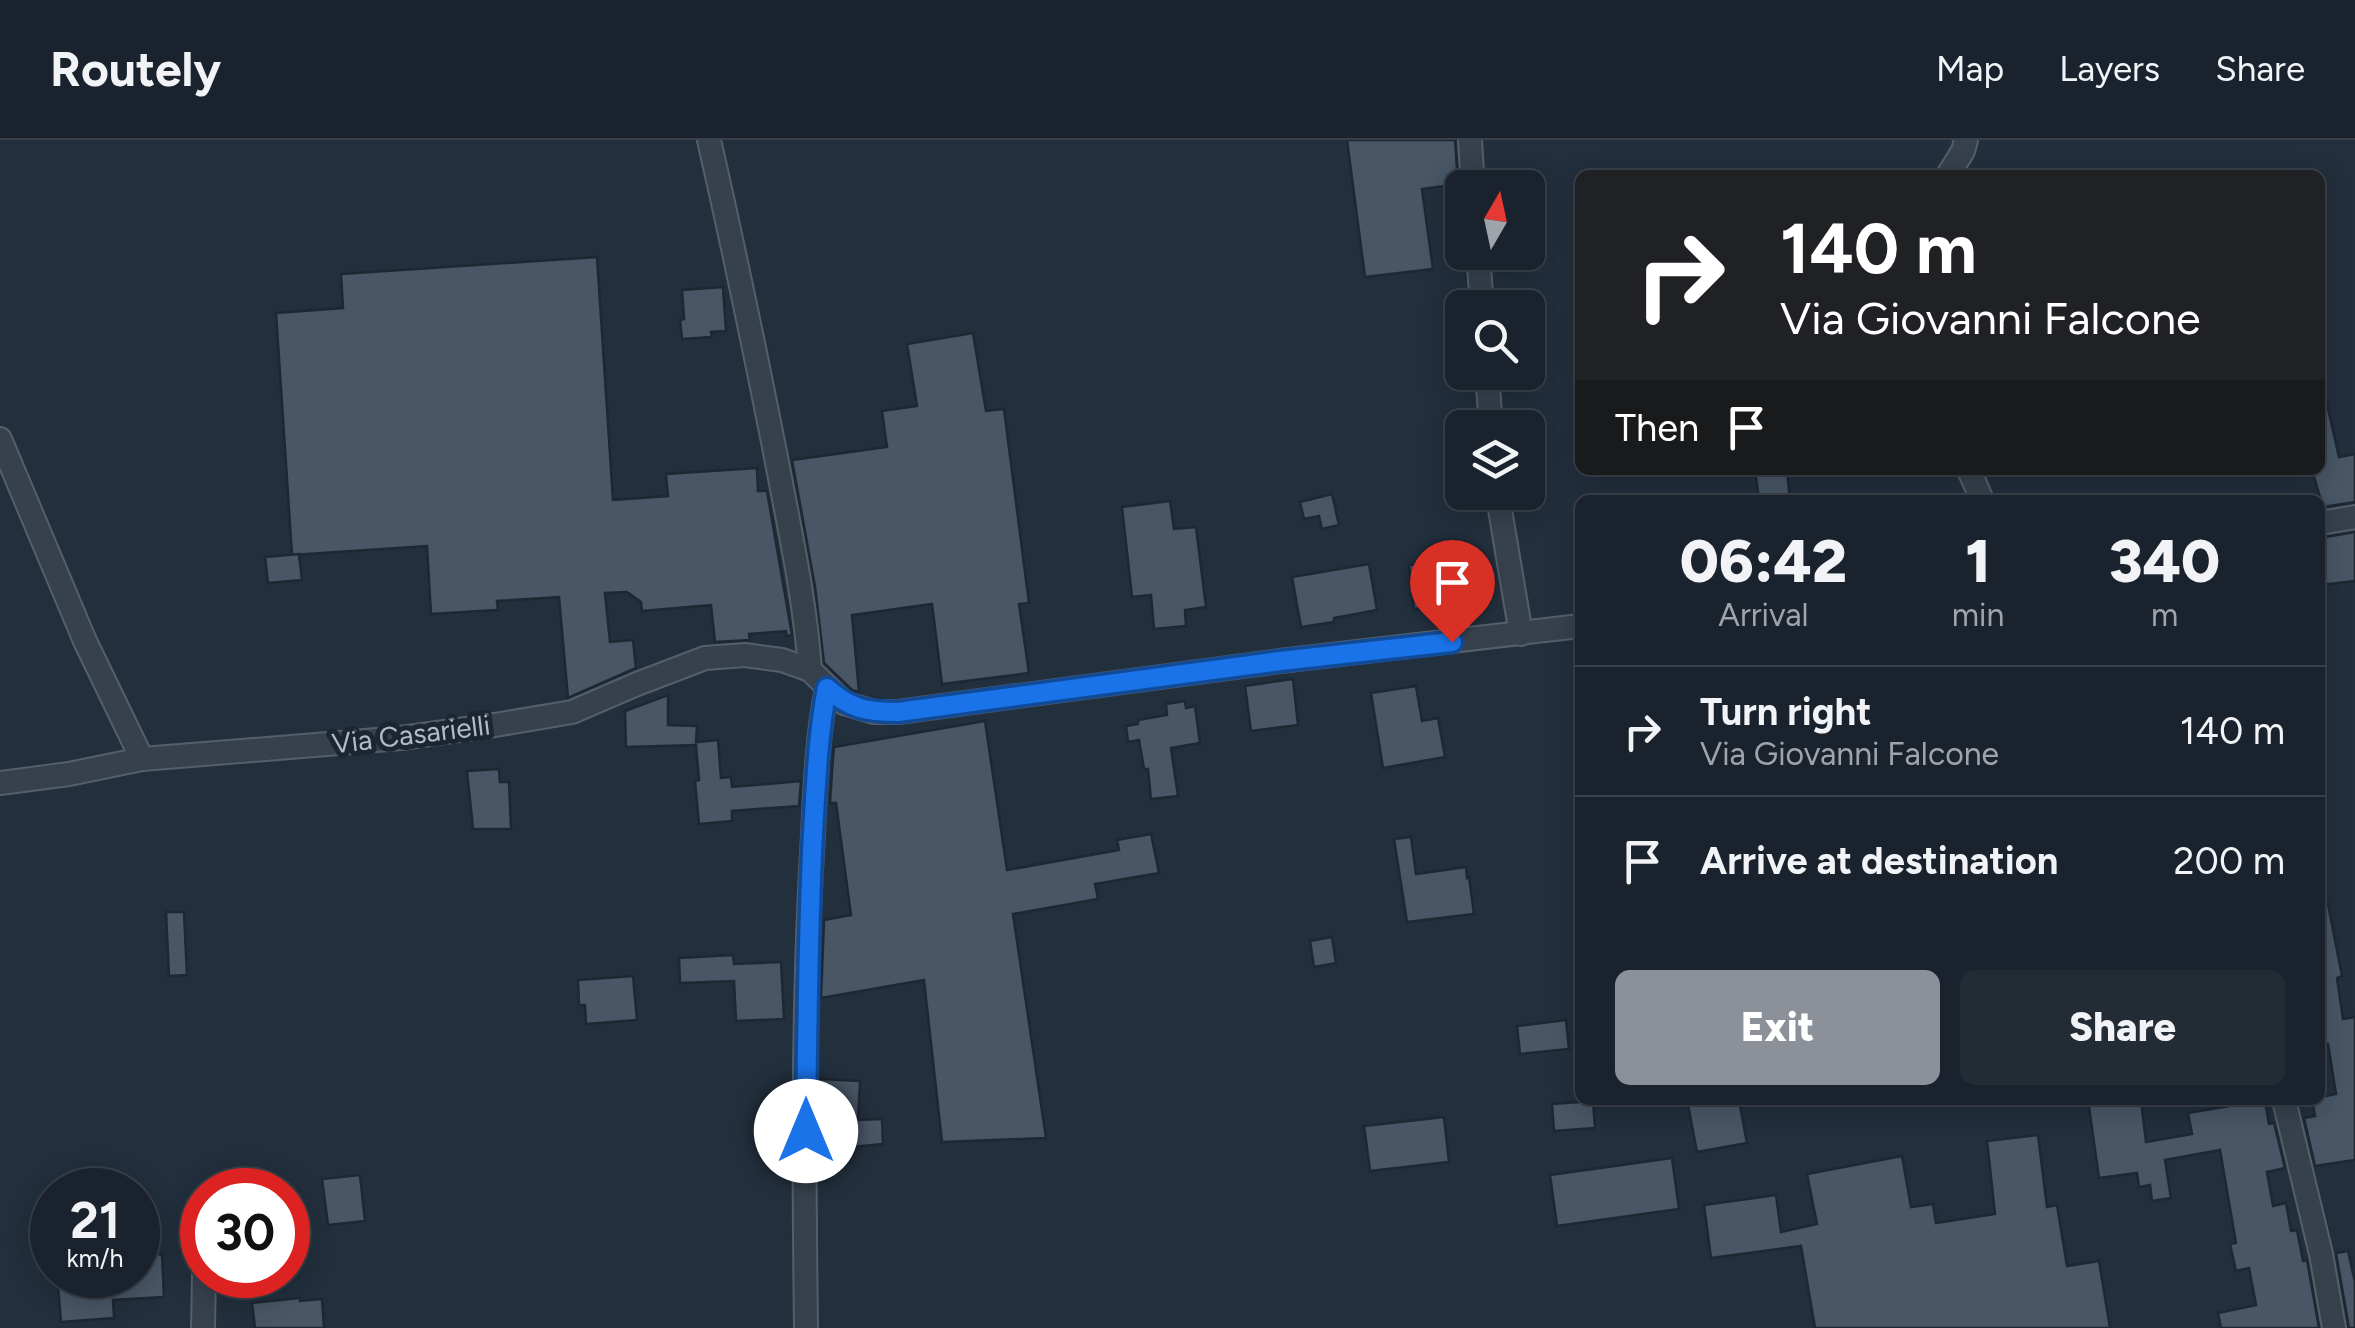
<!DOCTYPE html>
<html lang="en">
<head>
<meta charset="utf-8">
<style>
	:root { --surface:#1a232d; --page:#232b35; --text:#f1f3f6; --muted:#9fa4aa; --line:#384049; --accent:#8c9099 }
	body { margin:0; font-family:Figtree,sans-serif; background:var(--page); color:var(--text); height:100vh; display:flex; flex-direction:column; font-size:38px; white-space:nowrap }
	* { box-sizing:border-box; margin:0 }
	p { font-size:32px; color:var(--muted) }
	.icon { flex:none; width:55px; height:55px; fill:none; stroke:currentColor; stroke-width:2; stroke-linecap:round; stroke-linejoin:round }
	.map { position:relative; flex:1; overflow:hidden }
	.drawer { position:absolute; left:1575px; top:355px; width:750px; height:610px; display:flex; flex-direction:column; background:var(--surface); border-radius:15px; box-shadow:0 5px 25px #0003,0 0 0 2px var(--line) }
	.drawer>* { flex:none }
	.guide { position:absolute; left:1575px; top:30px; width:750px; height:305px; border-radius:15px; box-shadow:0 5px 25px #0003,0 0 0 2px var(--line); background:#202124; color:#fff; overflow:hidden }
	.needle { width:65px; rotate:9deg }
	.controls { position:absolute; left:1445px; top:30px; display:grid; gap:20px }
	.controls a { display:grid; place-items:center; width:100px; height:100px; border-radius:15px; background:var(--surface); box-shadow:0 5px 25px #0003,0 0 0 2px var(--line); font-size:50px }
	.speed { position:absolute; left:30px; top:1028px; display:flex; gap:20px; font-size:50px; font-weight:700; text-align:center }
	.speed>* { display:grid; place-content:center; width:130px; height:130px; border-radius:50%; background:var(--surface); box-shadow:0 5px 25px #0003,0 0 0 2px var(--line); line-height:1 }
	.speed small { font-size:25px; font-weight:400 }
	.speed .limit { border:15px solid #d22; background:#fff; color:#111 }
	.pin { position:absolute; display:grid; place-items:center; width:85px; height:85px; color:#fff; margin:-102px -42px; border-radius:50% 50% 50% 0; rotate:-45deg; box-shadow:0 0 10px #0007 }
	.pin .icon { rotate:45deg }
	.me { position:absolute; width:110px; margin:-55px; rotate:0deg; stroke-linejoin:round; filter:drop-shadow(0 0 8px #0008) }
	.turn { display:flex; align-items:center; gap:35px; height:210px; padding:0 40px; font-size:45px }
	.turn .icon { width:130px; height:130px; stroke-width:2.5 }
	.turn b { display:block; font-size:70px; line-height:85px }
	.then { display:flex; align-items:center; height:95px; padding:0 40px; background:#0003; gap:20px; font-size:38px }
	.eta { display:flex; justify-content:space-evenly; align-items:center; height:170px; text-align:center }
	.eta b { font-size:60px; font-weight:800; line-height:70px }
	.action { display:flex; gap:20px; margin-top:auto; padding:20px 40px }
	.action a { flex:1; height:115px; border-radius:15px; background:var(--accent); color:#fff; font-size:40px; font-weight:800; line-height:115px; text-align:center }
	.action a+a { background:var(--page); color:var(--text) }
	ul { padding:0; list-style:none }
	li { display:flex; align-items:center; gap:30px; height:130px; padding:0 40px; border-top:2px solid var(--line) }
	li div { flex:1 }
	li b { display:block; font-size:38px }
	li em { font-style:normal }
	header { display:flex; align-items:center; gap:60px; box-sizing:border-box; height:140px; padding:0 50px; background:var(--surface); border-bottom:2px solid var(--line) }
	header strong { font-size:48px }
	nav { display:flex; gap:55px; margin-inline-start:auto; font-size:35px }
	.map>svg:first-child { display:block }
</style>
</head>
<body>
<header>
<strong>Routely</strong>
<nav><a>Map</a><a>Layers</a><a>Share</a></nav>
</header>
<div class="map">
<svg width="2355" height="1188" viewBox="0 0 2355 1188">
	<rect width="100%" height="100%" fill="#222f3c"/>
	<g fill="#485665" stroke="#1d2833" stroke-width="2.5">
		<polygon points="1347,0 1455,0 1458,44 1422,49 1433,129 1365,137"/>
		<polygon points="597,117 613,360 668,356 666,334 757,328 758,351 767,351 792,495 786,496 786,491 749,494 750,500 715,502 711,465 642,471 641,462 627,452 605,453 610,502 633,500 636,528 568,558 559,457 497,461 498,470 431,474 427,406 292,415 276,173 343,168 341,134"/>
		<polygon points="723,147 726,191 711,192 712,197 682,199 680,180 684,179 682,150"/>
		<polygon points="973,193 986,271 1004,269 1029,463 1019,464 1029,533 942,544 932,464 852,475 859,552 852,550 824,523 815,447 792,320 887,307 882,271 917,266 907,204"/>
		<polygon points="2327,264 2339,317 2355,314 2355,362 2323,367 2312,330 2320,330 2320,265"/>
		<polygon points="1755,330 1787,330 1790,360 1759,360"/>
		<polygon points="1332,354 1339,385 1322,389 1319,376 1304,379 1300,362"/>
		<polygon points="1170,361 1174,389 1196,387 1206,467 1185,470 1186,486 1154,489 1151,455 1132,457 1122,367"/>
		<polygon points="2355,392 2355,441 2320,445 2320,398"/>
		<polygon points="299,414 302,440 268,443 265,417"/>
		<polygon points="1452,420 1455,449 1462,448 1464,464 1414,469 1409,425"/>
		<polygon points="1369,424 1377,470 1334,478 1334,482 1301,487 1292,437"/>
		<polygon points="1293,539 1298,585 1251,591 1245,546"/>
		<polygon points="1416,546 1422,581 1438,578 1445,617 1383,628 1371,553"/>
		<polygon points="668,555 668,585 697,586 696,602 718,600 721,638 731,637 732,647 801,641 799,666 732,671 732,681 699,684 695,641 699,640 696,605 626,607 625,571"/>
		<polygon points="1185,561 1186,568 1195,566 1200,603 1171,608 1178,656 1151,659 1148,629 1144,629 1139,600 1128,602 1126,586 1138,584 1138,580 1167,575 1166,564"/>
		<polygon points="985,581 1007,730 1119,710 1117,700 1151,694 1159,733 1095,744 1098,759 1013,774 1046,998 942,1002 924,840 821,858 824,780 851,775 836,663 830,663 833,617 834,607"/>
		<polygon points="499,629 500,642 509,642 511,689 473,689 467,631"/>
		<polygon points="1411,697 1416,734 1466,727 1467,738 1469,737 1474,774 1407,782 1394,699"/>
		<polygon points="2328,764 2342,836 2337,838 2343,879 2355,877 2355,1020 2315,1026 2304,978 2315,976 2312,960 2320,960 2320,957 2336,954 2328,904 2320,905 2320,765"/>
		<polygon points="166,772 184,772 187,835 169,836"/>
		<polygon points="1332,797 1336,823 1314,827 1310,801"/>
		<polygon points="733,815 734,824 781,822 784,879 736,881 734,841 680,843 679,818"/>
		<polygon points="633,836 637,880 586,884 585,865 579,865 578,840"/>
		<polygon points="1566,880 1569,909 1520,914 1517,886"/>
		<polygon points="820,939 860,941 858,980 882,979 883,1004 820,1010"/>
		<polygon points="1687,960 1739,960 1747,1003 1697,1012"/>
		<polygon points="2088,960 2141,960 2146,1002 2192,994 2188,973 2265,960 2269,984 2274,983 2285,1028 2267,1032 2273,1066 2286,1063 2291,1091 2297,1090 2303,1121 2307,1120 2319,1188 2221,1188 2218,1173 2256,1165 2249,1128 2236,1131 2230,1104 2236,1103 2220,1010 2165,1020 2171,1058 2152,1061 2150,1045 2139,1047 2137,1033 2099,1038"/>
		<polygon points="1593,961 1595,988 1554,991 1552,964"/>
		<polygon points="1444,977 1449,1022 1370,1031 1364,986"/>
		<polygon points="2038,995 2047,1067 2057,1065 2067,1126 2099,1121 2110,1188 1815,1188 1801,1106 1711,1118 1704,1065 1776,1055 1781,1092 1817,1084 1807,1034 1902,1016 1911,1067 1933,1064 1936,1083 1995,1074 1987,1001"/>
		<polygon points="1672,1018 1679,1069 1557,1086 1550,1035"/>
		<polygon points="360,1035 365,1081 328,1085 322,1039"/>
		<polygon points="2348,1111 2355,1142 2355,1188 2349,1188 2336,1113"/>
		<polygon points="162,1114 164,1157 113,1160 114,1178 61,1182 57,1135 138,1135 138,1116"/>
		<polygon points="300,1158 300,1161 322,1159 324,1188 255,1188 252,1163"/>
	</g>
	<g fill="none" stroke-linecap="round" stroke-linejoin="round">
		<defs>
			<g id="minor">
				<path d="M709,0C733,105 755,211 776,317C789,387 805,458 810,530"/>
				<polyline points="1470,0 1473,48"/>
				<polyline points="1948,35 1963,11 1966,0"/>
				<polyline points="1478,112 1482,168"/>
				<polyline points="1487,232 1491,288"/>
				<polyline points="0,299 85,501 142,619"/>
				<polyline points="1969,330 1982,360"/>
				<polyline points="1497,352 1521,494"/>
				<polyline points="2320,383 2355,377"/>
				<polyline points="0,643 69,634 142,619 401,598 495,585 572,572 637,544 705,518 745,515 782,520 810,530 844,563 874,572 898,572 1280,521 1580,486"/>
				<polyline points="2284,960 2321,1114 2334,1188"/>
				<polyline points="203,1188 204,1135"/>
				<path d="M806,1188C804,1036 803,882 811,730C815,669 815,608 827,548"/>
			</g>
		</defs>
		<use href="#minor" stroke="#545f6a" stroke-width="26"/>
		<use href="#minor" stroke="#36414c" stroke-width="22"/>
	</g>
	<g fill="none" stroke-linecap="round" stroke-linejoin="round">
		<defs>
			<path id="route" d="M806,991C807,891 808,792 813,693C816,644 818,595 827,548C850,569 867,572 898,572L1280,521L1452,502"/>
		</defs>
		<use href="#route" stroke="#114b97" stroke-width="25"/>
		<use href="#route" stroke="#1a73e8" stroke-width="18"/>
	</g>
	<g text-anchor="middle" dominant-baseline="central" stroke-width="10" stroke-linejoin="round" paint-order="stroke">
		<g font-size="28" fill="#b1bcc8" stroke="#1b2631">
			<text transform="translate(411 594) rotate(-7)">Via Casarielli</text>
		</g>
	</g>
</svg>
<div class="controls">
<a><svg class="needle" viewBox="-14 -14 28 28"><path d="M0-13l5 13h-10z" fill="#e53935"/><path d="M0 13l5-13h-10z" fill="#9fa4aa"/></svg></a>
<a><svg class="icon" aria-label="search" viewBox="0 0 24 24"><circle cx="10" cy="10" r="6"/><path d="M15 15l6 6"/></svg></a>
<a><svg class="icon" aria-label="layers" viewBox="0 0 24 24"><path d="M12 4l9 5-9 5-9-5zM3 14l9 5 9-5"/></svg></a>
</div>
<div class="speed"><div>21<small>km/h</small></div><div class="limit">30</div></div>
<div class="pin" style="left:1452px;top:502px;background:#d93025"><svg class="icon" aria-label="arrive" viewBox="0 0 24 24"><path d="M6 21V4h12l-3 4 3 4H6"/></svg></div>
<svg class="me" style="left:806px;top:991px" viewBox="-20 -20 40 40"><circle r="19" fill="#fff"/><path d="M0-13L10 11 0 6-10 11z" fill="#1a73e8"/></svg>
<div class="guide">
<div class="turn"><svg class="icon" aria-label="right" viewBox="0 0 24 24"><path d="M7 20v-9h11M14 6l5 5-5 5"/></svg><div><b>140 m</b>Via Giovanni Falcone</div></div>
<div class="then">Then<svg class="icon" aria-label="arrive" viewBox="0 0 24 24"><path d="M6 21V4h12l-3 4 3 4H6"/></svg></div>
</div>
<section class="drawer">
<div class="eta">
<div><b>06:42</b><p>Arrival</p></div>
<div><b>1</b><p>min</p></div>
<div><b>340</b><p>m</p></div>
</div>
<ul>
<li><svg class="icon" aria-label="right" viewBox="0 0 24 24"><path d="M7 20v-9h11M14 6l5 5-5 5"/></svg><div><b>Turn right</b><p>Via Giovanni Falcone</p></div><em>140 m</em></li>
<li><svg class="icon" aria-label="arrive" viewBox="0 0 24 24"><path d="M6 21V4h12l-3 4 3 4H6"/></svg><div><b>Arrive at destination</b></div><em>200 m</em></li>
</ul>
<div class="action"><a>Exit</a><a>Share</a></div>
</section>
</div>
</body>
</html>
